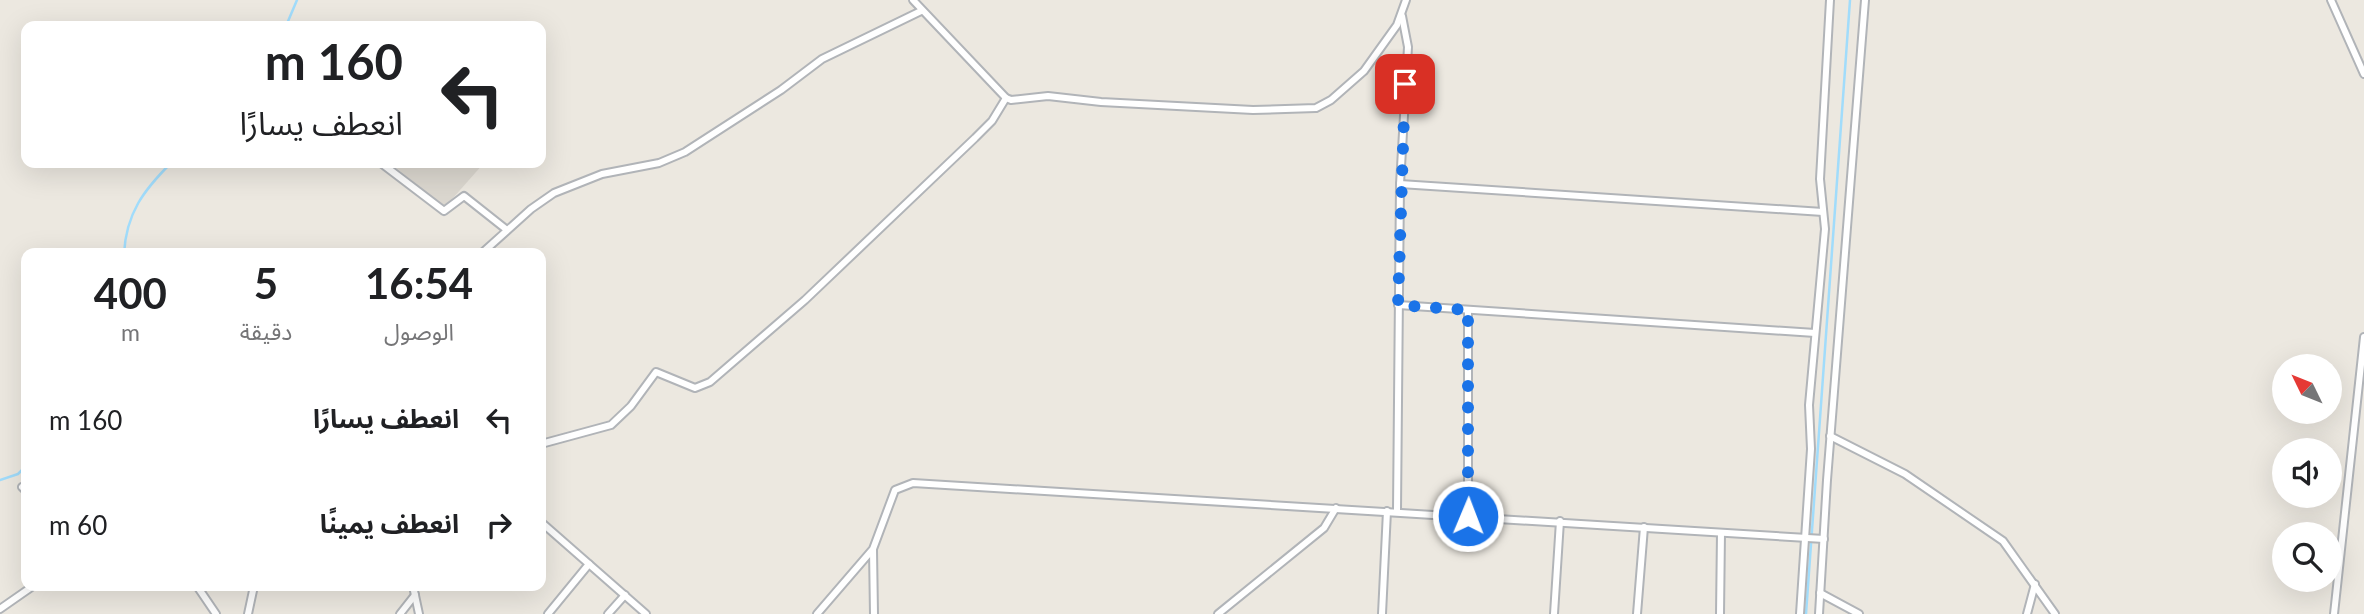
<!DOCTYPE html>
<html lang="ar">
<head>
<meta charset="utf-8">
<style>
	:root { --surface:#fff; --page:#f2f2f2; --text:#202124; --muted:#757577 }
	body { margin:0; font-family:Lato,"Noto Sans Arabic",sans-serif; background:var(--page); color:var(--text); direction:rtl; height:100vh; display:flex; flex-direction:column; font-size:26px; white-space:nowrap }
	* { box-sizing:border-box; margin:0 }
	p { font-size:23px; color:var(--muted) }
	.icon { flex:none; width:38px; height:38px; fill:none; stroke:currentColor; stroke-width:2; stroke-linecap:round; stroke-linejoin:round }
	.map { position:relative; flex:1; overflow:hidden; direction:ltr }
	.sheet { position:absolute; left:21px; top:248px; width:525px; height:343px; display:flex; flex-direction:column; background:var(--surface); border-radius:14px; box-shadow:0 7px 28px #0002; direction:rtl }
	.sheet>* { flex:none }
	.top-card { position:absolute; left:21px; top:21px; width:525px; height:147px; border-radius:14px; box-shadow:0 7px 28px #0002; direction:rtl; background:#fff; color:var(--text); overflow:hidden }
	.needle { width:46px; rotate:313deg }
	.fabs { position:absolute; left:2272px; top:354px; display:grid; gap:14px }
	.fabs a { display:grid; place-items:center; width:70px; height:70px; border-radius:50%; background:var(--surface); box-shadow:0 7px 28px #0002; font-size:35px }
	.pin { position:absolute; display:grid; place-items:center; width:60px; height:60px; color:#fff; margin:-30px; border-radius:14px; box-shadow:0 4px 10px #0006 }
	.me { position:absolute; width:77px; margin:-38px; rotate:1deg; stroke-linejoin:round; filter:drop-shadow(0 0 5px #0008) }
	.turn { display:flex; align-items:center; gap:24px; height:147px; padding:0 28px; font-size:32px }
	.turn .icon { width:91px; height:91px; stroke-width:2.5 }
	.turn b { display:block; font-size:49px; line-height:60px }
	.eta { display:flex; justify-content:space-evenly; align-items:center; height:119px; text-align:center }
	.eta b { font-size:42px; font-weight:700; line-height:49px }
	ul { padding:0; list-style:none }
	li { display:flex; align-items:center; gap:21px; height:105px; padding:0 28px }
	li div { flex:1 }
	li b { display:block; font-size:26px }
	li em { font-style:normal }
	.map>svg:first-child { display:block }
</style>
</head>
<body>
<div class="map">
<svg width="2364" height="614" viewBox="0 0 2364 614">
	<rect width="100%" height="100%" fill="#ece8e0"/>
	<polygon fill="#dbd7cf" points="390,163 484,163 445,207"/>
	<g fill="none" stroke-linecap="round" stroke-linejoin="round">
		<g stroke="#a1dcfb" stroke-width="2.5">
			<polyline points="286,26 297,0"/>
			<path d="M124,254C126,213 144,190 171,163"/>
			<polyline points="0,480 18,474 26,466"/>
			<polyline points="1806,614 1850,0"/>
		</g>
		<defs>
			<g id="street">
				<polyline points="913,0 1006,98 1011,100 1048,96 1101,102 1253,110 1316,108 1331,100 1364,71 1397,25 1406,0"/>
				<polyline points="2331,0 2364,74"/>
				<polyline points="381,163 444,211 464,196 507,230"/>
				<polyline points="1400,184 1823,212"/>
				<polyline points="481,254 531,209 554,193 602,174 659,163 685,152 781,90 822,59 921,11"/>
				<polyline points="1398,305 1815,333"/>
				<polyline points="1468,310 1468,515"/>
				<polyline points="1830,436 1905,474 2003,541 2055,614"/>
				<polyline points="541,444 611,425 631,406 656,372 695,388 710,382 805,300 975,138 992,121 1006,98"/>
				<polyline points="22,487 26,491"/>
				<polyline points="1397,510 1400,184 1408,47 1402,16"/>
				<polyline points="541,522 646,614"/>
				<polyline points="873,550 874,614"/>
				<polyline points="197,586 216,614"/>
				<polyline points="413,586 419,614"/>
				<polyline points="1820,593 1859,614"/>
				<polyline points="0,609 33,586"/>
				<polyline points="248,614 254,586"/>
				<polyline points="400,614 415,595"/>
				<polyline points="548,614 589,564"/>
				<polyline points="608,614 625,595"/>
				<polyline points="817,614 873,549 895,490 913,483 1824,539"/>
				<polyline points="1218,614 1324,528 1336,508"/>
				<polyline points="1382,614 1387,511"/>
				<polyline points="1554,614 1560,521"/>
				<polyline points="1637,614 1644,527"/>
				<polyline points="1720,614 1721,533"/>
				<polyline points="1800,614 1811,449 1809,405 1825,229 1820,179 1830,0"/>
				<polyline points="1819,614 1827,480 1865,0"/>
				<polyline points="2027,614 2035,584"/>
				<polyline points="2334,614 2364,337"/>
			</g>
		</defs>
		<use href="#street" stroke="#b1b4b8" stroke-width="10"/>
		<use href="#street" stroke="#fff" stroke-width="6"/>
	</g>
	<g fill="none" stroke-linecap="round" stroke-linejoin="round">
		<polyline stroke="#1a73e8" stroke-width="12" stroke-dasharray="0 21.6" points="1405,84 1398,305 1468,310 1468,516"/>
	</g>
</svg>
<div class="fabs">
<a><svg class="needle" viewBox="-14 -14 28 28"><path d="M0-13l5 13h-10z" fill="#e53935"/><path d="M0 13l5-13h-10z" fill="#757577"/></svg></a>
<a><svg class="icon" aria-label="sound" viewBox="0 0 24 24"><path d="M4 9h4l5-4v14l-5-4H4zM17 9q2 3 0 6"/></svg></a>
<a><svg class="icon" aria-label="search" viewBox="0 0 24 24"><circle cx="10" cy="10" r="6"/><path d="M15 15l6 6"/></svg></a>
</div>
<div class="pin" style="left:1405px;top:84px;background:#d93025"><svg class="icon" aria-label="arrive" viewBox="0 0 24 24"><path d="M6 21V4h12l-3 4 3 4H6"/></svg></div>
<svg class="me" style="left:1468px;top:516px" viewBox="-20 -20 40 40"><circle r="17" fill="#1a73e8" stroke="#fff" stroke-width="3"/><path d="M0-11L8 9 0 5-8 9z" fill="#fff"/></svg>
<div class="top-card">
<div class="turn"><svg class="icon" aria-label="left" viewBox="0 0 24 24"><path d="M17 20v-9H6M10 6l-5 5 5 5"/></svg><div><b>160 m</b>انعطف يسارًا</div></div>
</div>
<section class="sheet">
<div class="eta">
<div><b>16:54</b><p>الوصول</p></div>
<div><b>5</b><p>دقيقة</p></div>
<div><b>400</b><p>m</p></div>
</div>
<ul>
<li><svg class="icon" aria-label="left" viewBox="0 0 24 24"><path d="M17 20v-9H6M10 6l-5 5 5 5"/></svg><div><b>انعطف يسارًا</b></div><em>160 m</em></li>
<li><svg class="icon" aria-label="right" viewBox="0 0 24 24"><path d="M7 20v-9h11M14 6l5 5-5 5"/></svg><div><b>انعطف يمينًا</b></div><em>60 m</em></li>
</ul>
</section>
</div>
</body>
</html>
